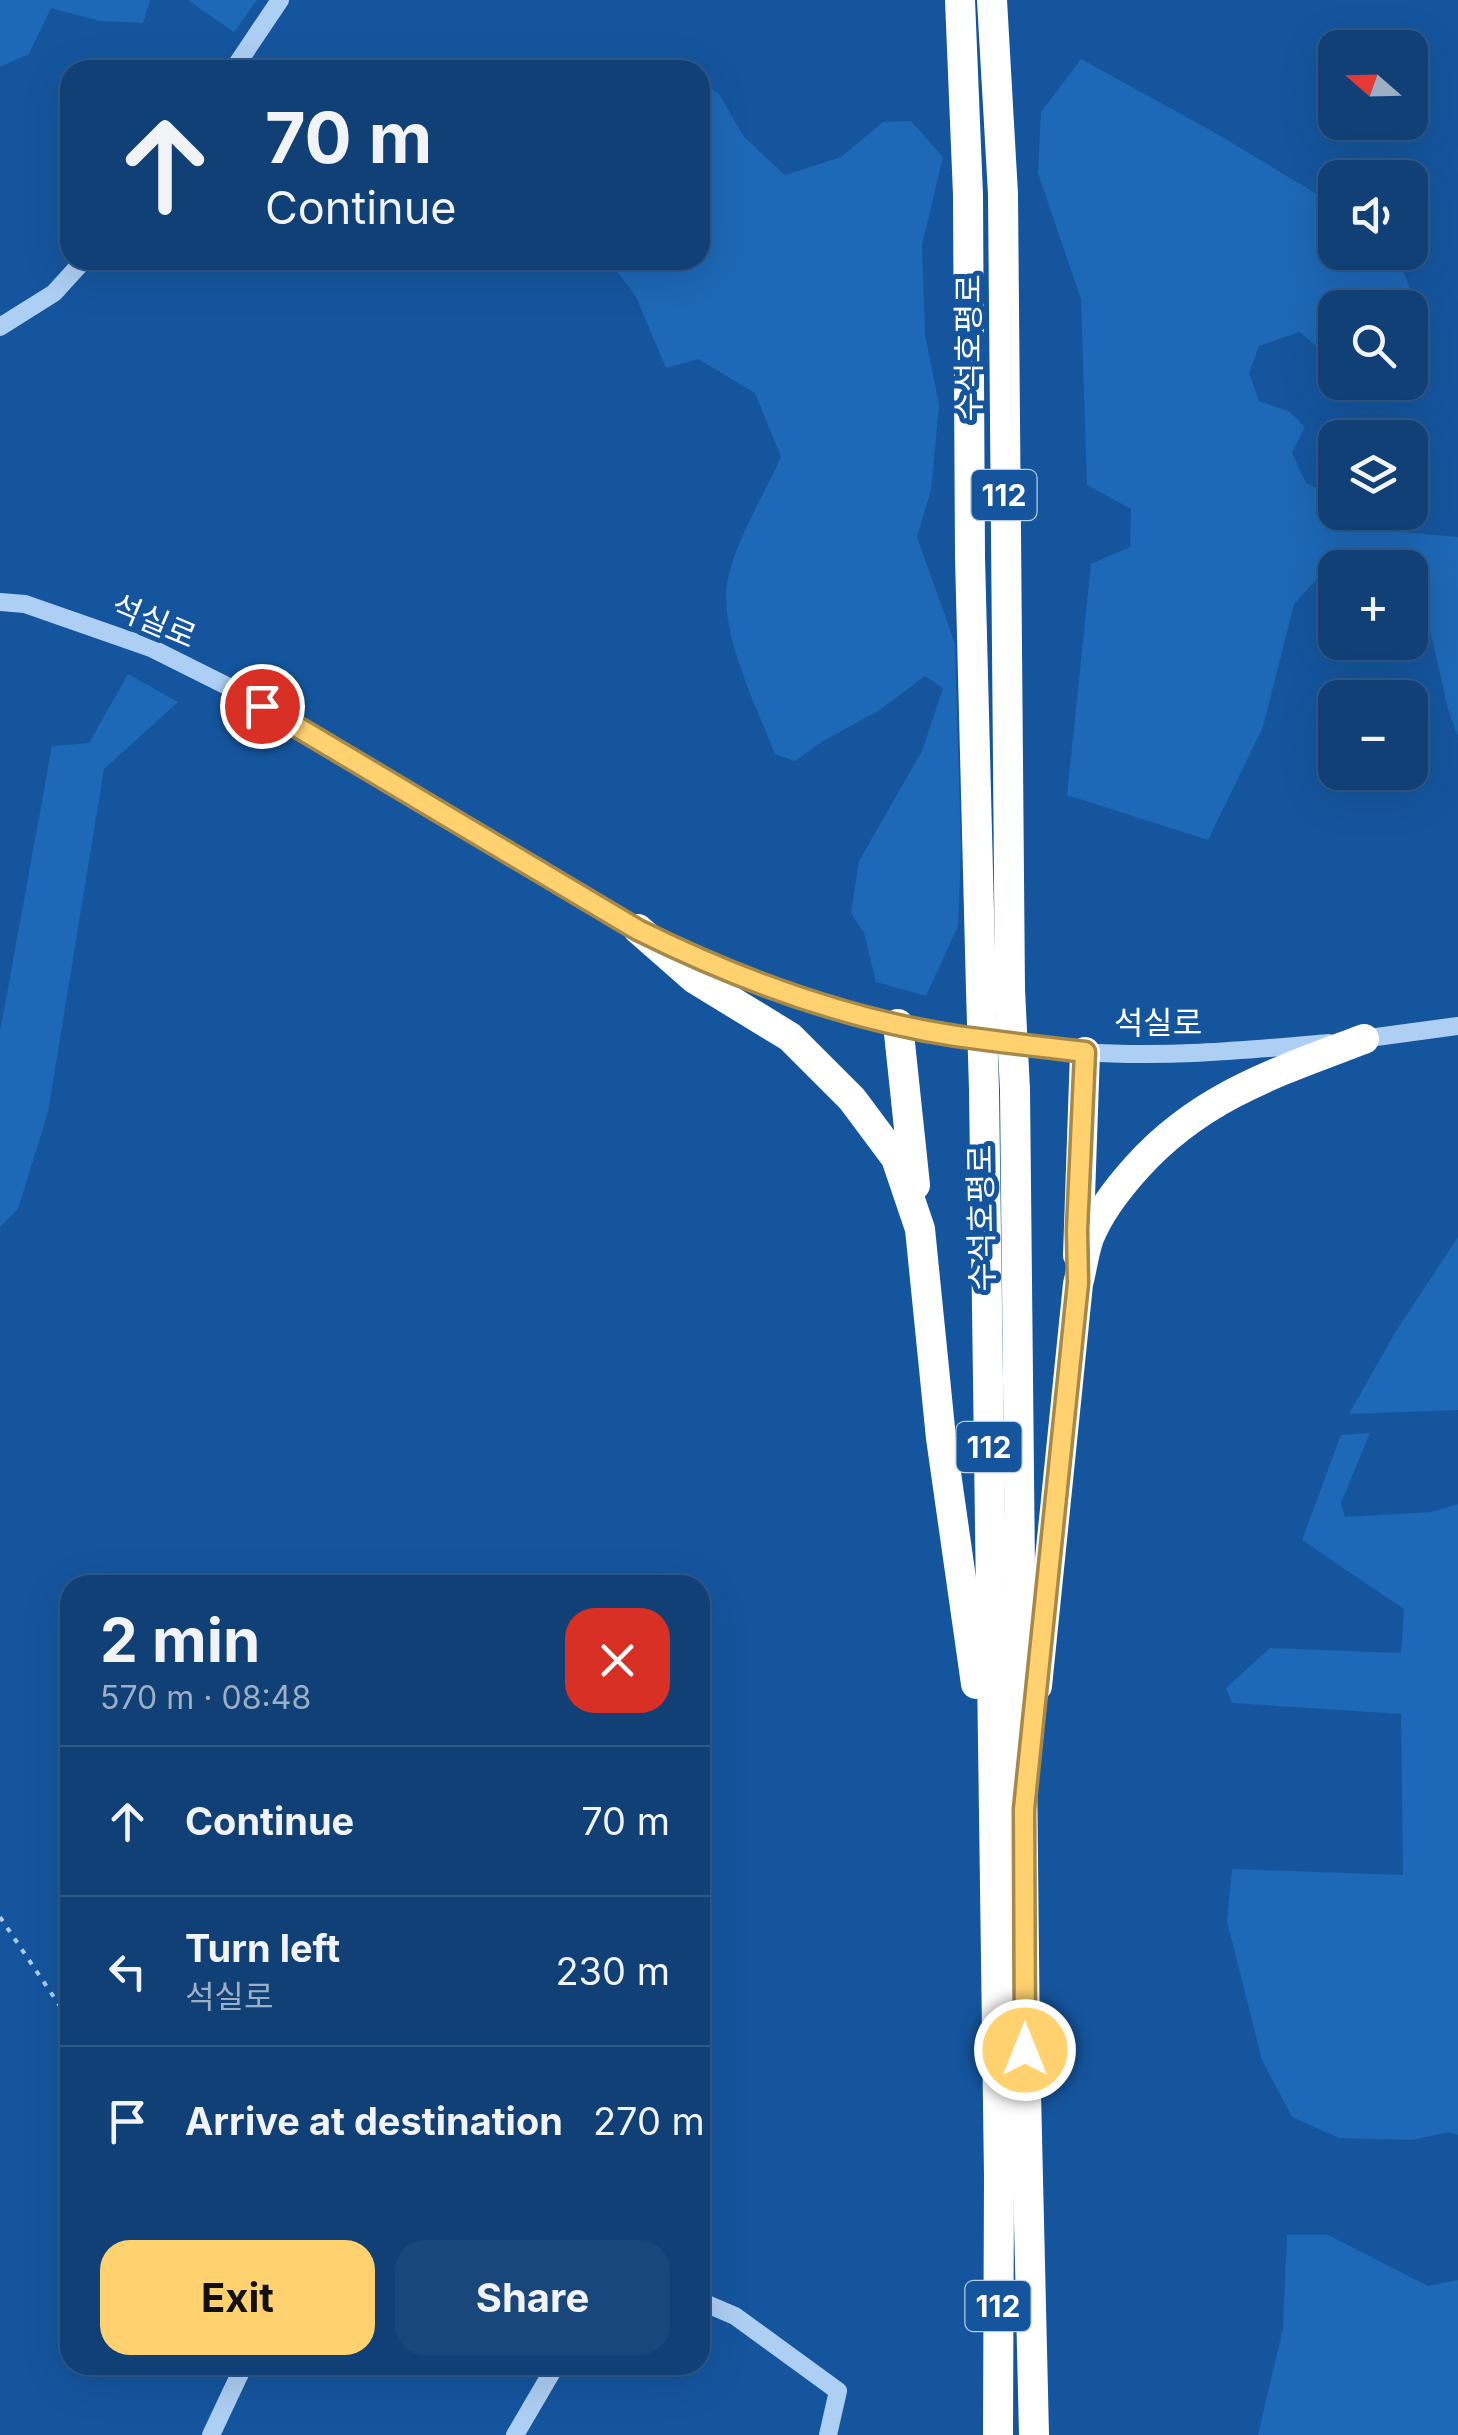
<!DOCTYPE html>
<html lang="en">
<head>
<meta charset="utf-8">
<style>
	:root { --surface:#104076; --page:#19477b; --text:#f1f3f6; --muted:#9cafc5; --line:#305988; --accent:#ffd16f }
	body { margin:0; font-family:Inter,"Noto Sans KR",sans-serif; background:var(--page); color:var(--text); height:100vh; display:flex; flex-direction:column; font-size:38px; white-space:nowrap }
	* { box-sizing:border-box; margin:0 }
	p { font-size:32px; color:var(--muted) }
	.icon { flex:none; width:55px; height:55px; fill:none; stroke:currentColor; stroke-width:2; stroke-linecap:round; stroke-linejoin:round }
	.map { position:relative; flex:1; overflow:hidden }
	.side { position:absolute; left:60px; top:1575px; width:650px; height:800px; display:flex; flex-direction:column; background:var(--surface); border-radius:30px; box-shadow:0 10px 40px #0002,0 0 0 2px var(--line) }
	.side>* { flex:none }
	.banner { position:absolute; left:60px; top:60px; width:650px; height:210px; border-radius:30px; box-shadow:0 10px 40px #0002,0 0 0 2px var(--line); background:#104076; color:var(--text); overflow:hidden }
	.needle { width:65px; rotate:290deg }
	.controls { position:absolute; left:1318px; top:30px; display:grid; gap:20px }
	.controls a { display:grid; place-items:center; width:110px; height:110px; border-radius:20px; background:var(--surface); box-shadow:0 10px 40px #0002,0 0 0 2px var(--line); font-size:50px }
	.pin { position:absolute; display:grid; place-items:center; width:85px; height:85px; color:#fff; margin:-42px; border:5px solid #fff; border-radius:50%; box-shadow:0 2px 10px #0007 }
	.me { position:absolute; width:110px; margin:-55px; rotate:0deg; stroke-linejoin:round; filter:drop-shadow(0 0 8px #0008) }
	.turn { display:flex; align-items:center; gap:35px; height:210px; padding:0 40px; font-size:45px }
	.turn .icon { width:130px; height:130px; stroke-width:2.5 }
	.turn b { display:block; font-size:70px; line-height:85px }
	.round { display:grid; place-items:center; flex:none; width:105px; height:105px; border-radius:30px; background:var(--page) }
	.overview { display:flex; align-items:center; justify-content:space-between; height:170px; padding:0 40px }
	h1 { font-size:60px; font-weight:700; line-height:75px }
	.cta { display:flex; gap:20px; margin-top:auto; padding:20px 40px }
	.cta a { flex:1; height:115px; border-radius:30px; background:var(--accent); color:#111; font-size:40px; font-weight:700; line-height:115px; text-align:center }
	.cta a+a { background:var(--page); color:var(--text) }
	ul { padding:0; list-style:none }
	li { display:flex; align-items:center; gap:30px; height:150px; padding:0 40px; border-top:2px solid var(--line) }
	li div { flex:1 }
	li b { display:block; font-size:38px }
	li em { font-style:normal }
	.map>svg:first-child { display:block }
</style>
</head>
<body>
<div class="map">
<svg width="1458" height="2435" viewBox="0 0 1458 2435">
	<rect width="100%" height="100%" fill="#15559e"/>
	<g fill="#1d68b7">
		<polygon points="0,0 150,0 143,23 100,21 51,8 29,54 0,67"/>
		<polygon points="188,0 257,0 234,32"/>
		<polygon points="1081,59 1217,134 1335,205 1335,252 1395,253 1409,285 1405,307 1335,308 1335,382 1366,383 1352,401 1325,391 1328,355 1299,332 1259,346 1249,373 1259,401 1290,412 1305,427 1292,453 1306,483 1335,496 1335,512 1360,513 1382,530 1458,537 1458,737 1448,709 1430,630 1410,608 1410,568 1335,568 1335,579 1320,576 1294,604 1263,727 1208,840 1067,795 1091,564 1130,547 1131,509 1087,485 1081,299 1038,173 1041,112"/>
		<path d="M700,81L719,94L744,137L785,175L841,157L883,122L911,121L943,157L922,245L925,335L939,405L931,490L917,537L955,644L961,850L958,926L926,996L876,982L864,933L851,913L859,861L922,751L943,688L925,676L878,711L823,741L795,761L775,754C757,708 720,634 727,585C732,546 765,493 781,457L755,393L698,359L666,368L636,297L612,264L611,260H700Z"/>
		<polygon points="128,674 178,702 104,769 48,1112 18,1209 0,1227 0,1032 52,746 89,743"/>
		<polygon points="1458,1237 1458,1410 1349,1414 1396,1331"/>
		<polygon points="1370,1433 1341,1503 1345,1517 1431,1512 1458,1504 1458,2135 1449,2132 1412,2140 1339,2138 1292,2117 1262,2060 1227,1921 1232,1869 1403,1875 1401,1714 1232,1703 1226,1688 1270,1648 1401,1653 1404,1609 1302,1540 1341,1435"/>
		<polygon points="1328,2235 1428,2286 1458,2280 1458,2435 1258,2435 1283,2328 1287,2235"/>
	</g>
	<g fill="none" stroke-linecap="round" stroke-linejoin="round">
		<polyline stroke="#adcff3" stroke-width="4" stroke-dasharray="5 8" stroke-linecap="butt" points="0,1917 70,2021"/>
		<g stroke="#adcff3" stroke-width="18">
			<polyline points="233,70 280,0"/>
			<polyline points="0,327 54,293 84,260"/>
			<polyline points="0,602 25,604 151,648 233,689 643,932"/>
			<path d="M671,946C798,1010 943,1041 1084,1052C1165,1058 1248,1050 1329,1043"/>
			<polyline points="1354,1040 1458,1026"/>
			<polyline points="700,2301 735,2316 838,2391 828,2435"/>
			<polyline points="211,2435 244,2365"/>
			<polyline points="515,2435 556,2365"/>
		</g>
		<g stroke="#fff" stroke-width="30">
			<polyline points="960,0 968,195 970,557 981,990"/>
			<polyline points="992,0 1003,194 1010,990"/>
			<polyline points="638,929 695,979 790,1037 852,1099 896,1158 920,1229 941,1438 976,1684"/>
			<polyline points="898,1024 915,1185"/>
			<polyline points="984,1090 999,2176 998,2435"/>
			<polyline points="1015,1090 1025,2050 1034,2435"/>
			<polyline points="1078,1255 1085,1052"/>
			<path d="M1037,1686L1078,1284C1082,1269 1084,1252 1089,1238C1099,1213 1118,1188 1137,1167C1201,1096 1277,1072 1364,1039"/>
		</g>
		<g stroke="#fff" stroke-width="30">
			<polyline points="981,990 984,1090"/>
			<polyline points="1010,990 1015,1090"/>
		</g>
	</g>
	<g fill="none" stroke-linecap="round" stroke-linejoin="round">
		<defs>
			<path id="route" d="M262,706L638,930C739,980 844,1019 956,1036C999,1042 1042,1047 1085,1052L1077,1230L1078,1283L1024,1809L1025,2050"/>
		</defs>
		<use href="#route" stroke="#a68848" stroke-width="25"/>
		<use href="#route" stroke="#ffd16f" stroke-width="18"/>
	</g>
	<g text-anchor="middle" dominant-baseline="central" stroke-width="10" stroke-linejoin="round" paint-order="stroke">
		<g fill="#15559e" stroke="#b9cce2" stroke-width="2.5">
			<rect x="971.5" y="470" width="65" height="50" rx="8"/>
			<rect x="956.5" y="1422" width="65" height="50" rx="8"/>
			<rect x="965.5" y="2281" width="65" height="50" rx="8"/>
		</g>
		<g font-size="30" font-weight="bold" fill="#fff">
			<text x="1004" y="495">112</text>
			<text x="989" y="1447">112</text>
			<text x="998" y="2306">112</text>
		</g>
		<g font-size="32" fill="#fff" stroke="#15559e">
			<text transform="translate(968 348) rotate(-90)">수석호평로</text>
			<text transform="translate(154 621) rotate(23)">석실로</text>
			<text x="1158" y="1022">석실로</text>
			<text transform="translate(981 1218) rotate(-91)">수석호평로</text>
		</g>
	</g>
</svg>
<div class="controls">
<a><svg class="needle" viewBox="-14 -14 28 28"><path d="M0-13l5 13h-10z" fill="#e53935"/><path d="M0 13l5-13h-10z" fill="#9cafc5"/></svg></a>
<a><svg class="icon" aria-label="sound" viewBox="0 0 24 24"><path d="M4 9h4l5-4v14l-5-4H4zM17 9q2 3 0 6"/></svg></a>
<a><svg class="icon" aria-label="search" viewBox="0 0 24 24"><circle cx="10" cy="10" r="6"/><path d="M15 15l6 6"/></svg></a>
<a><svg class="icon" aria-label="layers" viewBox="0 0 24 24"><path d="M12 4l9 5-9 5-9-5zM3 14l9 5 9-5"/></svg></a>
<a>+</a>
<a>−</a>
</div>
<div class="pin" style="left:262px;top:706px;background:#d93025"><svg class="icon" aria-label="arrive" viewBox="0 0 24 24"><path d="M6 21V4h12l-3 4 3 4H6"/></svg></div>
<svg class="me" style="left:1025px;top:2050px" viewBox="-20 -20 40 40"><circle r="17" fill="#ffd16f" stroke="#fff" stroke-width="3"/><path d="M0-11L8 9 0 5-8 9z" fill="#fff"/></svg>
<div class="banner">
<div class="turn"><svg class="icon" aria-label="ahead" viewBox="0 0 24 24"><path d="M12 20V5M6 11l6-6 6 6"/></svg><div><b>70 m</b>Continue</div></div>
</div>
<section class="side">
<div class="overview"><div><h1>2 min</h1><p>570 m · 08:48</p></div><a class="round" style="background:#d93025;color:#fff"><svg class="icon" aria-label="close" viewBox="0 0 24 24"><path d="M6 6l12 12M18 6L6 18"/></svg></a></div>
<ul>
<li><svg class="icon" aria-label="ahead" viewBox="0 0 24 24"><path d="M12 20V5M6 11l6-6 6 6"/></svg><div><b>Continue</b></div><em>70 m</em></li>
<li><svg class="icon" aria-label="left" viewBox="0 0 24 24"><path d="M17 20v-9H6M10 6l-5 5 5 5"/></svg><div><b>Turn left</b><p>석실로</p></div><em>230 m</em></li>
<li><svg class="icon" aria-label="arrive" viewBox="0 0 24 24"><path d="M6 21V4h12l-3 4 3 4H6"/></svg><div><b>Arrive at destination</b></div><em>270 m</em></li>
</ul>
<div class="cta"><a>Exit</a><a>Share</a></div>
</section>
</div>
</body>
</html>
